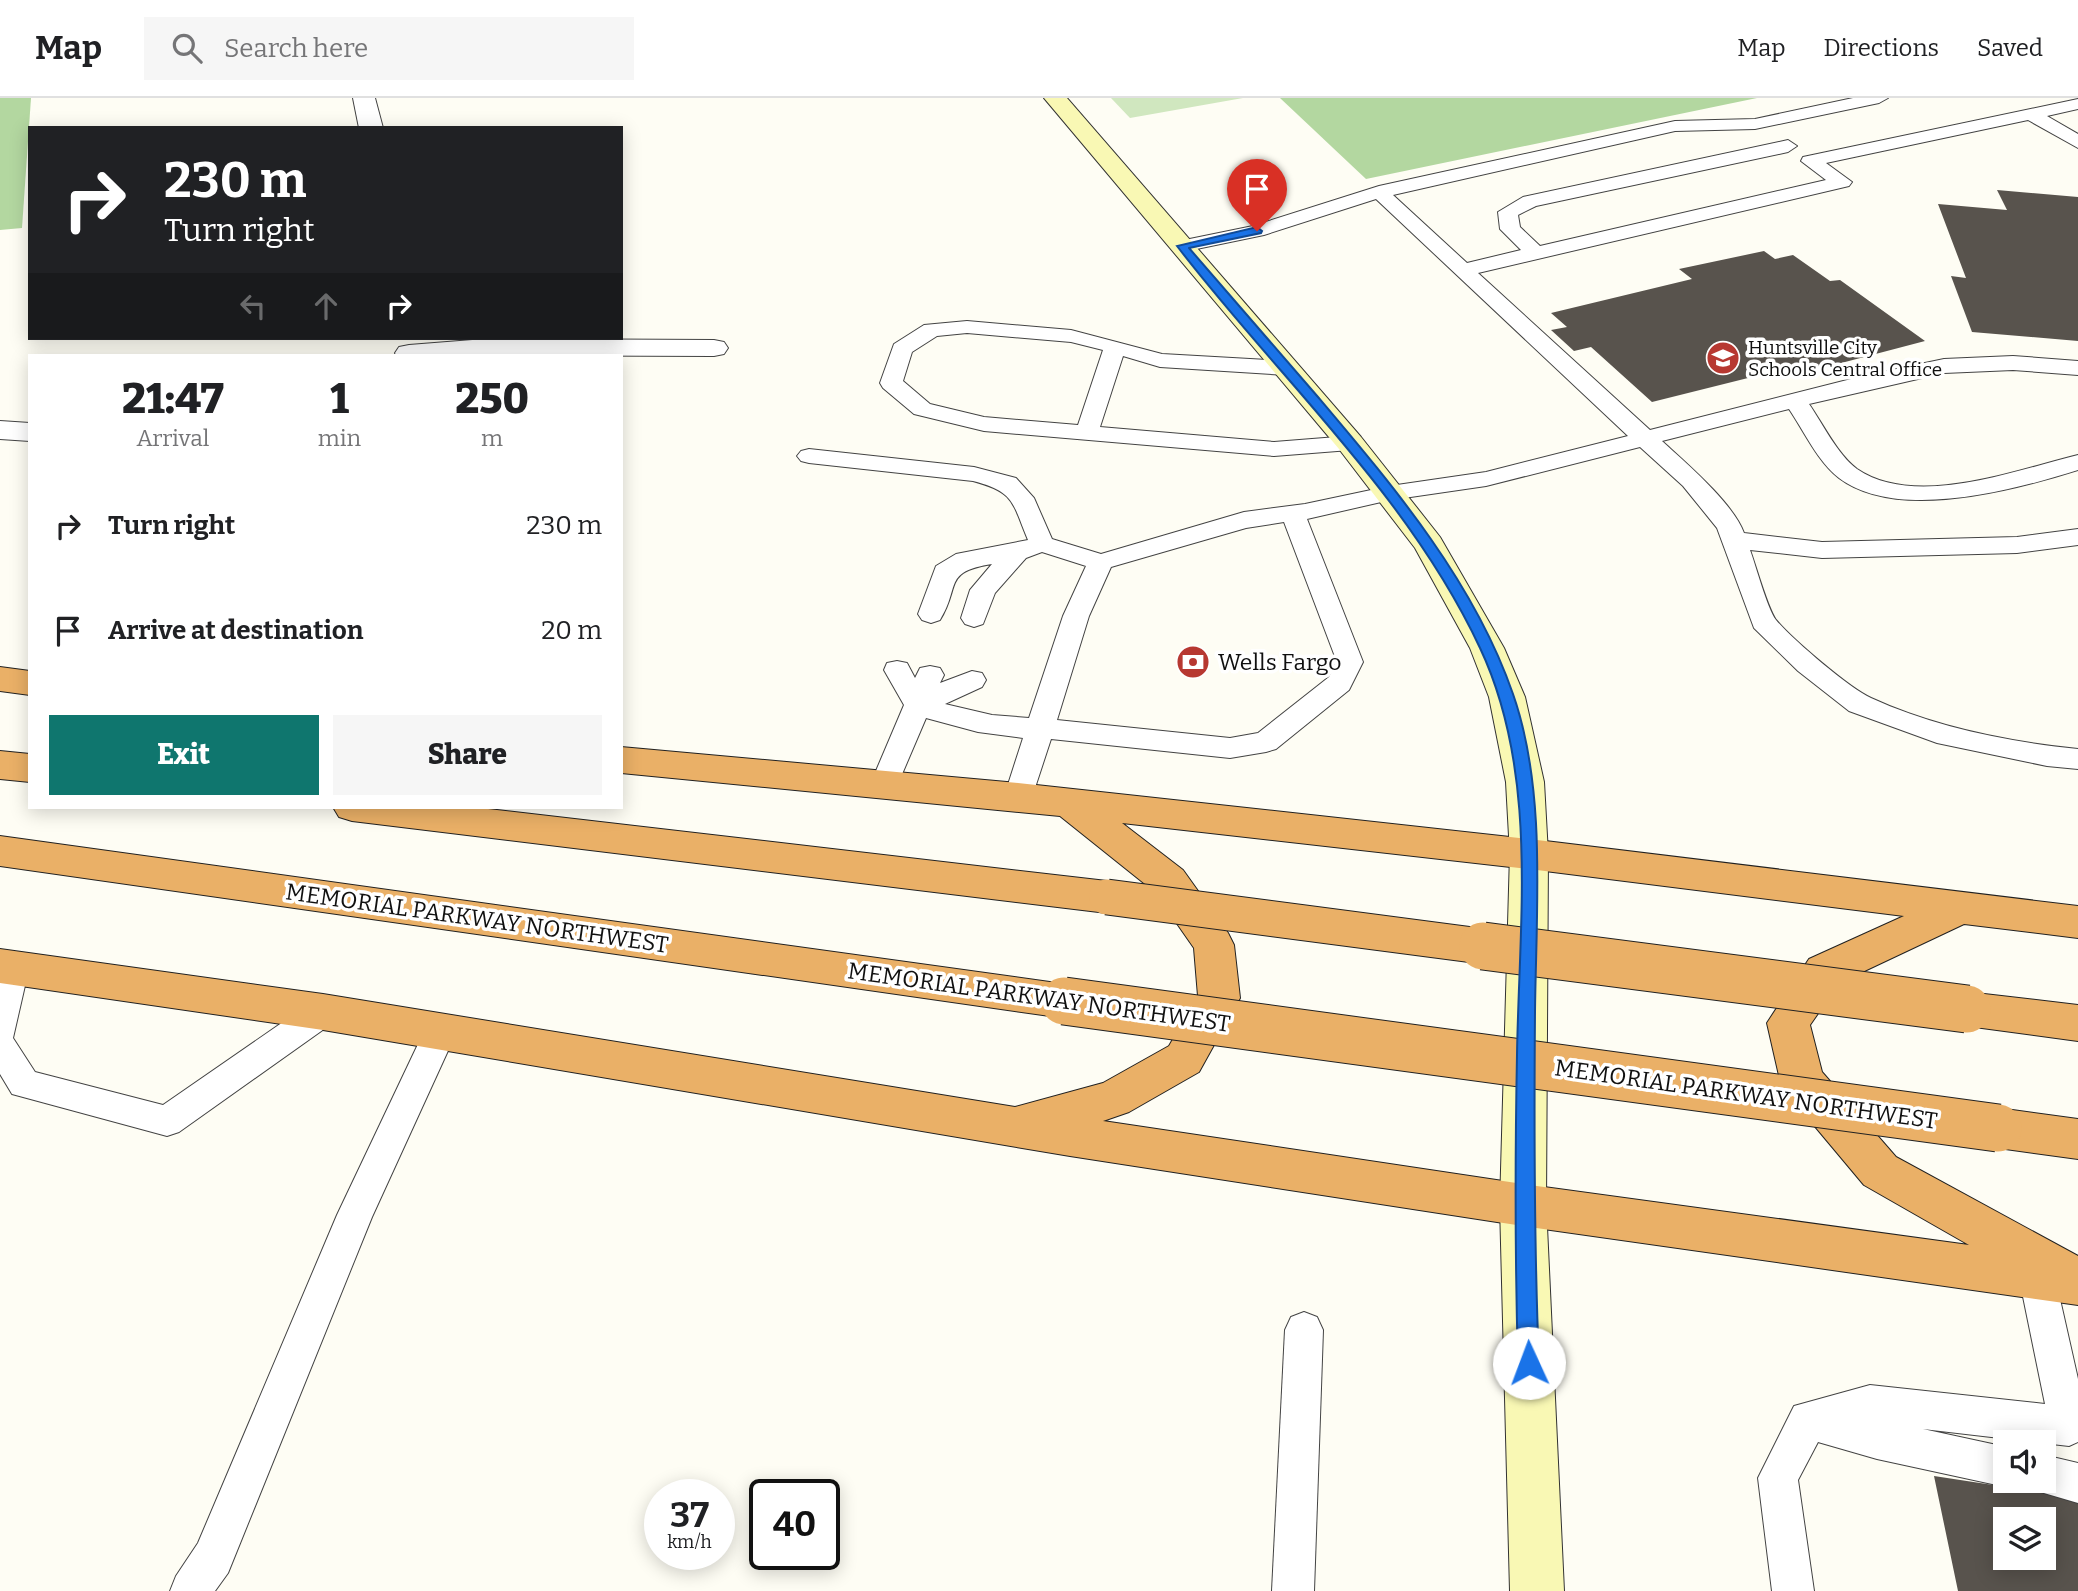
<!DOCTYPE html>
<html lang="en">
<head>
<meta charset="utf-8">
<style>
	:root { --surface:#fff; --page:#f6f6f6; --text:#202124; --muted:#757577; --line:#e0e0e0; --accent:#0f766e }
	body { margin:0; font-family:Bitter,serif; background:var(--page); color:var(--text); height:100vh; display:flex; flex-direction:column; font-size:26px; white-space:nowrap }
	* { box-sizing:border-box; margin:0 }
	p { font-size:23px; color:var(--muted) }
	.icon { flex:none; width:38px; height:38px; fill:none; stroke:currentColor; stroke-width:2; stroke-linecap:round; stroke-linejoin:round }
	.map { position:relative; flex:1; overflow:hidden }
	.side { position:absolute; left:28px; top:256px; width:595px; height:455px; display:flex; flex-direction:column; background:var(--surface); border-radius:0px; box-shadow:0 4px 18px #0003 }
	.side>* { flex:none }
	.hud { position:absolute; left:28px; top:28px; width:595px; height:214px; border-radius:0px; box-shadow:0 4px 18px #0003; background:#202124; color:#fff; overflow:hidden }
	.buttons { position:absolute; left:1993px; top:1332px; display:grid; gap:14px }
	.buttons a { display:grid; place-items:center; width:63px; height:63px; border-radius:0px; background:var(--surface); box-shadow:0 4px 18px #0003; font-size:35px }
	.speed { position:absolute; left:644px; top:1381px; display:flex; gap:14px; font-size:35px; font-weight:700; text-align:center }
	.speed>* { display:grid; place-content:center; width:91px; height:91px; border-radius:50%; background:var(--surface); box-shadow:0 4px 18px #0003; line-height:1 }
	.speed small { font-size:18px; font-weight:400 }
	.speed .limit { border:4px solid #111; border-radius:10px; background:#fff; color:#111 }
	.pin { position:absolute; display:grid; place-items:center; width:60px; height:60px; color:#fff; margin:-72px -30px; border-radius:50% 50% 50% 0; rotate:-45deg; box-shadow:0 0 7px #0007 }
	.pin .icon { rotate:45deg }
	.me { position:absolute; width:77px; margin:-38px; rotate:358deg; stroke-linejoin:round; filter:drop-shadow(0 0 5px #0008) }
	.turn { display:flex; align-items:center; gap:24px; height:147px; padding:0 21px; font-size:32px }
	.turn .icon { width:91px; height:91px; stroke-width:2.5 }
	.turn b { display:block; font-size:49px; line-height:60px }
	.lanes { display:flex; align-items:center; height:66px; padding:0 21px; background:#0003; justify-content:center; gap:35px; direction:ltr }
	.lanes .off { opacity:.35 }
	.eta { display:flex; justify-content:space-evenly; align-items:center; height:119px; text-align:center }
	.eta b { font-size:42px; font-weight:800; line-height:49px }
	.primary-button { display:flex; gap:14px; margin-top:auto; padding:14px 21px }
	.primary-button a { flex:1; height:80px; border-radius:0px; background:var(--accent); color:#fff; font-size:28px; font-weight:800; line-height:80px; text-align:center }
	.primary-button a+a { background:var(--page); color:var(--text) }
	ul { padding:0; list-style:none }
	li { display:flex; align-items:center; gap:21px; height:105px; padding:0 21px }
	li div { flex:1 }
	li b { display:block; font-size:26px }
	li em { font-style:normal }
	header { display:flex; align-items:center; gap:42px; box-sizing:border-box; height:98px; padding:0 35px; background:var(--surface); border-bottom:2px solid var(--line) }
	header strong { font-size:33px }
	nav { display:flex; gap:38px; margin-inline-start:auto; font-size:24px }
	.search { width:490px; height:63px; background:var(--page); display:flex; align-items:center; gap:18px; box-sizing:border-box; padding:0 24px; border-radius:0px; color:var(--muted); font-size:26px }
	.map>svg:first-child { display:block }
</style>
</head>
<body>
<header>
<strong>Map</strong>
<div class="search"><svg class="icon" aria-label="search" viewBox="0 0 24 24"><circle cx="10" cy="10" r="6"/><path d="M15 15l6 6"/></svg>Search here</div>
<nav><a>Map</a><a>Directions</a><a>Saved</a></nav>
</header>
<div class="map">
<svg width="2078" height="1493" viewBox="0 0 2078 1493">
	<rect width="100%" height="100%" fill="#fefdf4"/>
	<polygon fill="#d0e7bf" points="1111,0 1243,0 1130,20"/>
	<g fill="#b3d7a0">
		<polygon points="0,0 31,0 22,130 0,132"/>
		<polygon points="1280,0 1757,0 1366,81"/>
	</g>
	<g fill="#58534d" fill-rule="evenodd">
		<polygon points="1997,92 2078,99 2078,243 1972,234 1951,178 1966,180 1938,106 2007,112"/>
		<polygon points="1764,153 1775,161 1793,157 1830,183 1840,182 1925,243 1788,279 1780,272 1652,304 1591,249 1574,253 1551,232 1567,229 1551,215 1692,181 1679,171"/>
		<path d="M1934,1378L2078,1400V1493H1958ZM2006,1421H2044V1460H2006Z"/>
	</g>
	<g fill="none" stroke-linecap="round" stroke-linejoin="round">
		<defs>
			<g id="lane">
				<path d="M1853,0H1888L1879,5L1755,31L1675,33L1393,97L1467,165L1521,152L1500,131L1498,114L1523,99L1788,42L1797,48L1788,54L1536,108L1518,117L1520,129L1540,148L1826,82L1801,63L1803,59L2078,1V11L2047,18L2078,36V50L2028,22L1826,65L1852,84L1849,88L1478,175L1650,332L1863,278L1944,261L2013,258L2078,263V277L2013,272L1944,275L1809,306C1823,326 1837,356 1857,371C1916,411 2016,372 2078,357V372C2015,392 1897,424 1839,380C1818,364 1804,333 1789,311L1662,343C1686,365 1733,405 1744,435L1822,444L2017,439L2078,431V447L2017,455L1822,460L1750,452C1756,468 1767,510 1776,522C1792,541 1849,590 1871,600C1934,629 2009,644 2078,651V671L2047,668L1937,645L1849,613L1798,573L1754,530L1717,430L1683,388L1640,349L1486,388L1390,402L1307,421L1363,564L1349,592L1276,651L1266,654L1230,660L1051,641L1032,699L1028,707L1018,710L1008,707L1004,699L1023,640L978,634L926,620L894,695L884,698L874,695L870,687L904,607L884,572L887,565L897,563L907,565L915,580L920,570L930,568L940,570L944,577L940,585L972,573L982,575L986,582L982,589L945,606L992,617L1029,620L1063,518L1086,468L1042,454L1026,460L995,495L983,526L974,529L965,526L961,520L970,492L992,466C942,474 961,488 940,522L931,525L922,522L918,516L936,468L956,456L1028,442C1012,404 1015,394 973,383L809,365L801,363L797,358L801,353L809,351L974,369L1016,380L1034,400L1052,441L1101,456L1244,414L1305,406L1390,388L1486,374L1628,338L1376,101L1264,137L1182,154L1175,152L1172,148L1175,144L1253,128L1379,88L1675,23L1755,21ZM1284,424L1337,564L1329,579L1258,635L1230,640L1057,622L1089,518L1111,469L1246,430Z"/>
				<path d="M967,223L1071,232L1162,256L1286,263L1294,265L1297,270L1294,275L1286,277L1160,269L1123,258L1100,329L1274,344L1350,338L1358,340L1362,345L1358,350L1350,352L1274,358L984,333L914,316L883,290L880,285L894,246L924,227ZM967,235L1071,244L1103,252L1078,327L984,319L930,306L903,283L912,254L937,238Z"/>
				<polygon points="13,857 24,861 29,870 13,940 35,974 163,1007 312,904 323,900 334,904 339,914 334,924 179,1034 167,1038 12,996 0,976 0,864 2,861"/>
				<polygon points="441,919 453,923 457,933 372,1119 228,1475 215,1493 170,1493 176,1478 198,1445 337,1117 429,923"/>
				<polygon points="2037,1162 2050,1167 2055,1179 2078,1281 2078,1344 2069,1348 1923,1331 2006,1349 2006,1382 2020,1382 2006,1389 1877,1361 1818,1344 1798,1382 1814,1493 1772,1493 1758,1380 1794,1308 1870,1287 2045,1306 2019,1179 2024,1167"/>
				<polygon points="1304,1214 1317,1219 1323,1232 1314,1493 1272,1493 1285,1232 1291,1219"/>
				<polygon points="2044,1357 2078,1365 2078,1405 2030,1391 2026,1382 2044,1382"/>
			</g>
			<g id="street">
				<polygon points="353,0 375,0 383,30 359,30"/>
				<polygon points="485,241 714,242 724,244 728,250 724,256 714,258 396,257 395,255 399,249 409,247"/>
				<polygon points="0,323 30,325 30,343 0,341"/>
			</g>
			<polygon id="secondary" points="1044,0 1067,0 1361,339 1440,439 1504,550 1525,599 1544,684 1548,756 1546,1107 1564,1493 1510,1493 1500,1107 1510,756 1506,684 1489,599 1470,550 1415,450 1339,351"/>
			<g id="highway">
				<polygon points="0,569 30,573 30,597 0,593"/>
				<path d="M621,649L1018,685L1529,741L2078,808V840L1964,826L1839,885L1810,927L1822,974L1896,1059L2078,1158V1207L1523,1128L1070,1058L323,932L0,885V851L323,896L1015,1009L1103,985L1169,948L1198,898L1194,850L1155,794L1060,718L621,675ZM1122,725L1529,771L1904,818L1809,861L1767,925L1780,982L1787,995L1864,1087L1969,1147L1523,1086L1103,1023L1129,1014L1199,974L1240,900L1234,847L1228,835L1183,772Z"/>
				<polygon points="0,653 30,656 30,684 0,681"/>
				<polygon points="333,709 471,709 1107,783 1121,788 1127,799 1121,810 1107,815 352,723 339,719"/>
				<polygon points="0,738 1064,886 1079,891 1085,903 1079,915 1064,920 0,768"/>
				<polygon points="1967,894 2078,907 2078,943 1967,928 1952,923 1946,911 1952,899"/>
				<polygon points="1998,1010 2078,1021 2078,1061 1998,1050 1982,1044 1976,1030 1982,1016"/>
			</g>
		</defs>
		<use href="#lane" stroke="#434343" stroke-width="2"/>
		<use href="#street" stroke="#434343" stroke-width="2"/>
		<use href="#secondary" stroke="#323232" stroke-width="2"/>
		<use href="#highway" stroke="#212121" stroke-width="2"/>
		<use href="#lane" fill="#fff" fill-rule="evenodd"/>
		<use href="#street" fill="#fff" fill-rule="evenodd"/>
		<use href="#secondary" fill="#f9f8b4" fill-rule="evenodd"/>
		<use href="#highway" fill="#eab067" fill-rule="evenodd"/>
		<defs>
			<polyline id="highway-bridge-far1" points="1107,799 1496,850"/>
			<g id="highway-bridge">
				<polyline points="1483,848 1967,911"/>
				<polyline points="1064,903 1998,1030"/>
			</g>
		</defs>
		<use href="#highway-bridge-far1" stroke="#212121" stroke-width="37" stroke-linecap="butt"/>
		<use href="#highway-bridge" stroke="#212121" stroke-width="49" stroke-linecap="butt"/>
		<use href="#highway-bridge-far1" stroke="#eab067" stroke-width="35"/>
		<use href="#highway-bridge" stroke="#eab067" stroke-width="47"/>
	</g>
	<path fill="#1a73e8" stroke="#114b97" stroke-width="2" d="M1257,129L1262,133L1261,135L1189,150C1232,200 1275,250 1318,299C1394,389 1474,483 1513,596C1547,693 1536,812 1535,914C1534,1031 1534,1148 1539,1265L1536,1272L1529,1275L1521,1272L1518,1265C1515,1162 1515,1060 1517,957C1519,823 1539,675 1480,550C1408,396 1279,281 1177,148Z"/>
	<defs>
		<symbol id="school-disc" viewBox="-11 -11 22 22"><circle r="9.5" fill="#b73831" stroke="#fff"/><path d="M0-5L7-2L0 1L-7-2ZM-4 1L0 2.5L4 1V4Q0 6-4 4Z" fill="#fff"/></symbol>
		<symbol id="bank-disc" viewBox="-11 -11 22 22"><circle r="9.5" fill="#b73831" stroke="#fff"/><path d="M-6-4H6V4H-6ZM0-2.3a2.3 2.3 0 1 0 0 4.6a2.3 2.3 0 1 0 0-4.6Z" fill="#fff"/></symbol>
	</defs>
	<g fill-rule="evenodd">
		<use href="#school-disc" x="1704" y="241" width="38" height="38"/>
		<use href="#bank-disc" x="1174" y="545" width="38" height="38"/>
	</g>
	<g text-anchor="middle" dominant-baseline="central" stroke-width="7" stroke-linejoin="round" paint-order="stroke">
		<g font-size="19" fill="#101010" stroke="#fff" text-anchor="start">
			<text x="1748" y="249">Huntsville City<tspan x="1748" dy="22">Schools Central Office</tspan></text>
		</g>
		<g font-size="23" fill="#101010" stroke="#fff" text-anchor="start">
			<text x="1218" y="564">Wells Fargo</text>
		</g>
		<g font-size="23" fill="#101010" stroke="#fff">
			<text transform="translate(477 820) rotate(8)">MEMORIAL PARKWAY NORTHWEST</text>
			<text transform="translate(1039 899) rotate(8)">MEMORIAL PARKWAY NORTHWEST</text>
			<text transform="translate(1746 996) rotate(8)">MEMORIAL PARKWAY NORTHWEST</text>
		</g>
	</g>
</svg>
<div class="buttons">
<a><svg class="icon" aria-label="sound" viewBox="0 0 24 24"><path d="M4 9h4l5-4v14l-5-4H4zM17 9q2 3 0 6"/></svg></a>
<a><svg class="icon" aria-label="layers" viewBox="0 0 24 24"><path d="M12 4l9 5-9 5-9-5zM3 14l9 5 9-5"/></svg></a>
</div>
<div class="speed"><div>37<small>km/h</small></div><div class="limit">40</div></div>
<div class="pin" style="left:1257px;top:133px;background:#d93025"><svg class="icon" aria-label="arrive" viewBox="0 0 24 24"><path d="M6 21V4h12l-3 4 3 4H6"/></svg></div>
<svg class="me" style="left:1529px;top:1265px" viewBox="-20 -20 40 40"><circle r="19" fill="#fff"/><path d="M0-13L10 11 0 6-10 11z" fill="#1a73e8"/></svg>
<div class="hud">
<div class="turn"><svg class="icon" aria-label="right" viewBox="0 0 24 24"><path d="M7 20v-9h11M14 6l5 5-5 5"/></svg><div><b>230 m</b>Turn right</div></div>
<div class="lanes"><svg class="icon off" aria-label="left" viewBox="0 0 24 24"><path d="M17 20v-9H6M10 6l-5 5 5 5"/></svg><svg class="icon off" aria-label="ahead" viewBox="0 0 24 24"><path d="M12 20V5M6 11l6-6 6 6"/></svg><svg class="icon" aria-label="right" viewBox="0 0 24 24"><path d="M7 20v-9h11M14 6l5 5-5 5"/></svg></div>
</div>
<section class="side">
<div class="eta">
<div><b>21:47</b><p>Arrival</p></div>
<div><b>1</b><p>min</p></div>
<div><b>250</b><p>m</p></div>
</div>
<ul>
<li><svg class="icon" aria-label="right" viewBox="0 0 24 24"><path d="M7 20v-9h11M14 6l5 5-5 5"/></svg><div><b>Turn right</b></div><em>230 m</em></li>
<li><svg class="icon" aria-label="arrive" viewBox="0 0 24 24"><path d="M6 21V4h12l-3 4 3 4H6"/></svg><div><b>Arrive at destination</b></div><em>20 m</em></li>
</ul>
<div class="primary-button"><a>Exit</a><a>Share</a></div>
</section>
</div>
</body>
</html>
